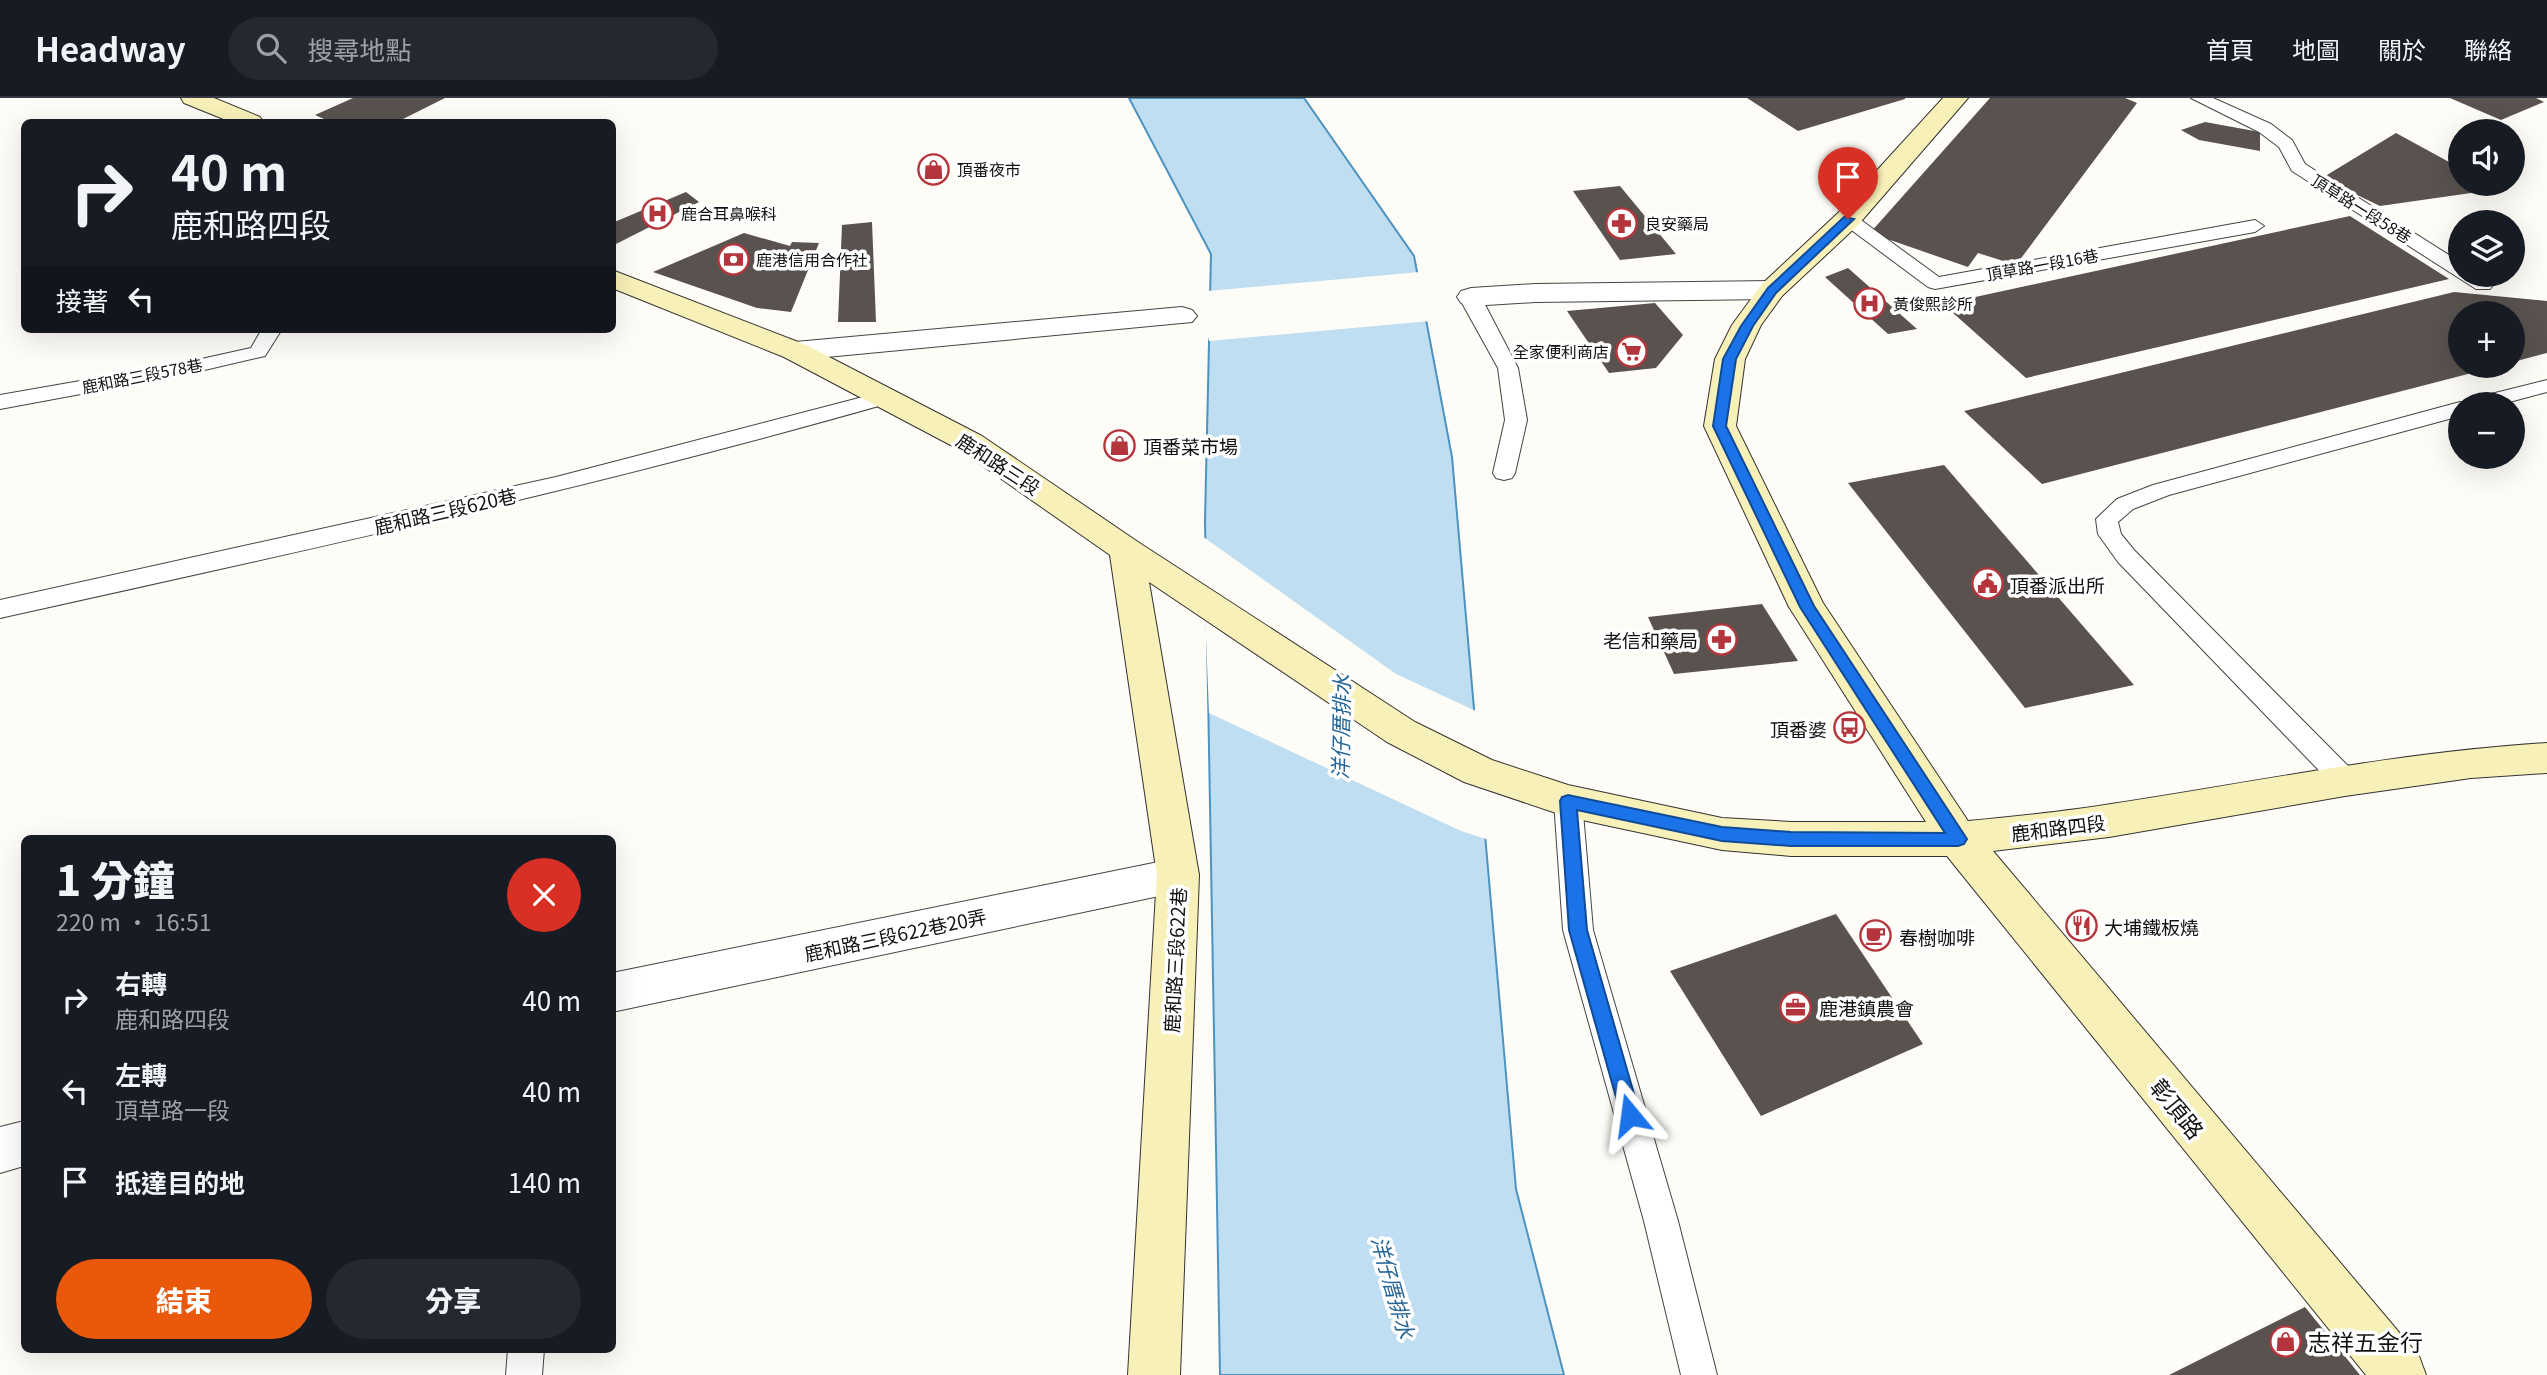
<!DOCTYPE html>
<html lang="zh-TW">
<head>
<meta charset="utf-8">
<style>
	:root { --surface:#171b24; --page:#242831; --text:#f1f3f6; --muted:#9ea1a6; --line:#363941; --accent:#ea580c }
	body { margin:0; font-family:Georgia,"Noto Sans TC",serif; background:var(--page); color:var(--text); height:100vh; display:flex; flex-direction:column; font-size:26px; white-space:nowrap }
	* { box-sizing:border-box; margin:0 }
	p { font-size:23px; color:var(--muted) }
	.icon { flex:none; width:38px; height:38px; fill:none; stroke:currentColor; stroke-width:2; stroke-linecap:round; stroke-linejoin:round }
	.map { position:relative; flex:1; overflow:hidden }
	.details { position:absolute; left:21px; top:737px; width:595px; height:518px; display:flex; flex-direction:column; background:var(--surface); border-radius:10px; box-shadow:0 7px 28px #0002 }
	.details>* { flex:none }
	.hud { position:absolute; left:21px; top:21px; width:595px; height:214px; border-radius:10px; box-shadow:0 7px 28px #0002; background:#171b24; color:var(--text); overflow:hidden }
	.fabs { position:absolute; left:2448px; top:21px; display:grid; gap:14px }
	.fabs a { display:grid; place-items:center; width:77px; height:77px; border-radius:50%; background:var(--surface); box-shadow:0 7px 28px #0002; font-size:35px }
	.pin { position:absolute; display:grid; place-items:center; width:60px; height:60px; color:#fff; margin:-72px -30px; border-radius:50% 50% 50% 0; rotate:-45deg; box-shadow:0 0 7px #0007 }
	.pin .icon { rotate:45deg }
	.me { position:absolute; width:77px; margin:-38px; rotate:344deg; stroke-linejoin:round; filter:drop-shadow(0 0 5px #0008) }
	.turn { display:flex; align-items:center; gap:24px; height:147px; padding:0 35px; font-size:32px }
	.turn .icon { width:91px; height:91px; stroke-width:2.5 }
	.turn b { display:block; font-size:49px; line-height:60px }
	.then { display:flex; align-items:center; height:66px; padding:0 35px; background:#0003; gap:14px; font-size:26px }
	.round { display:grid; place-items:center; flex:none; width:74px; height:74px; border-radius:37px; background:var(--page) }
	.summary { display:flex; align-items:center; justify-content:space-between; height:119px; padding:0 35px }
	h1 { font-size:42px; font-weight:800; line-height:52px }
	.action { display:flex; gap:14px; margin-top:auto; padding:14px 35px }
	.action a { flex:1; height:80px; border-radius:42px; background:var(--accent); color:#fff; font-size:28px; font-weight:800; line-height:80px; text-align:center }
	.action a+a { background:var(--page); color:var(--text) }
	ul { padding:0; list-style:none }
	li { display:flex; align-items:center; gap:21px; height:91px; padding:0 35px }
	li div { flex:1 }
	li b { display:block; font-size:26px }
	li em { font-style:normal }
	header { display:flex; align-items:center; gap:42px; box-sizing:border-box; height:98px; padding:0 35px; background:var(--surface); border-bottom:2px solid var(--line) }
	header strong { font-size:33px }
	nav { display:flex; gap:38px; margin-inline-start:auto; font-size:24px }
	.search { width:490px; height:63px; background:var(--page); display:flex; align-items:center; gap:18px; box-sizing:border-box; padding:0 24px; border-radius:38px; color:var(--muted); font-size:26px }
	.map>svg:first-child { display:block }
</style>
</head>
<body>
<header>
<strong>Headway</strong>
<div class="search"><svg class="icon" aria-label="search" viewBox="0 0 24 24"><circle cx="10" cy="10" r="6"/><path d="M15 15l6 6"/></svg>搜尋地點</div>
<nav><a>首頁</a><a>地圖</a><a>關於</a><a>聯絡</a></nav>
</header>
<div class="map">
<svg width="2547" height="1277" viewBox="0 0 2547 1277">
	<rect width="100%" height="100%" fill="#fefcf6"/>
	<polygon fill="#bfdef1" stroke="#4d93c1" stroke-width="2" points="1129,0 1304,0 1414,158 1452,359 1516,1091 1564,1277 1220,1277 1205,423 1211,156"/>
	<g fill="#fefcf6">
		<polygon points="1420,174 1430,223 1209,243 1206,230 1207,193"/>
		<polygon points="1202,438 1396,576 1478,614 1489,742 1461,733 1209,615"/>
	</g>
	<g fill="#59524e">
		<polygon points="353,0 445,0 397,24 331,24 315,17"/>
		<polygon points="1747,0 1905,0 1905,1 1798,33"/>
		<polygon points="1990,0 2125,0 2137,5 2016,167 1978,155 1968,169 1870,135"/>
		<polygon points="2450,0 2536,0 2544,4 2501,22"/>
		<polygon points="2205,24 2260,34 2260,53 2199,42 2181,32"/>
		<polygon points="2396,35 2460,70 2460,86 2488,86 2499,91 2380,108 2322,80"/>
		<polygon points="1620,88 1676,156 1620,162 1573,93"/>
		<polygon points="686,94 699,104 612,148 612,125"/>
		<polygon points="2350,118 2449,181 2026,280 1943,206"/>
		<polygon points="872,124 876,224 838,224 842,127"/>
		<polygon points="744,135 790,148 792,144 819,145 791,214 757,210 653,174"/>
		<polygon points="1848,170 1917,231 1888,236 1825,179"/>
		<polygon points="2454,194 2547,203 2547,255 2513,264 2513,215 2460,215 2460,268 2495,269 2042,386 1964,313"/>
		<polygon points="1655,205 1683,237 1656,270 1609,275 1567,213"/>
		<polygon points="1944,367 2134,587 2025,610 1848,385"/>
		<polygon points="1762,506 1798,563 1674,576 1648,519"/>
		<polygon points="1836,816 1923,946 1761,1018 1670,873"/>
		<polygon points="2305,1209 2360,1277 2169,1277"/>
	</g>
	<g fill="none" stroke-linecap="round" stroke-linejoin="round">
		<defs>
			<g id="lane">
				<polygon points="2191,0 2213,0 2271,26 2292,42 2305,66 2460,164 2460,177 2481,177 2493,187 2490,191 2476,191 2292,73 2279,49 2259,34"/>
				<polygon points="1848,116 1854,117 1939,179 2255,122 2264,128 2255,134 1935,191 1928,189 1842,125 1839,121"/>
				<polygon points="1471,193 1481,199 1518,270 1527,322 1515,375 1512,380 1504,382 1496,380 1493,375 1505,322 1498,270 1462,205 1464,195"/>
				<polygon points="262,231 282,231 265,258 183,277 0,311 0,297 183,265 251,250"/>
				<polygon points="2547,282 2547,294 2502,306 2467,306 2471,301"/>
				<path d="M886,293L893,294L897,299L893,304C599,388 299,454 0,520V502L556,379Z"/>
				<polygon points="2460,304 2467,306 2460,306 2460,318 2169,397 2133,411 2118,424 2121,436 2134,452 2355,675 2358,682 2355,689 2345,693 2335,689 2118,464 2098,436 2096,421 2117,401 2153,387"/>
				<polygon points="1568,692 1578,695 1582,703 1593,832 1678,1123 1717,1277 1681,1277 1644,1123 1563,832 1554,703 1558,695"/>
				<polygon points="508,1251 544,1251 542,1277 506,1277"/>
			</g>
			<g id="street">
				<polygon points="1772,183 1782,186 1786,192 1782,198 1772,201 1535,204 1471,208 1461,205 1457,199 1461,193 1471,190 1535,186"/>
				<polygon points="1182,209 1192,212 1197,218 1192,224 795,262 784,259 780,253 784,247 795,244"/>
				<polygon points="1178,760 1193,765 1199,777 1193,789 1178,794 612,914 612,875"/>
				<polygon points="24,1023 24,1068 0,1075 0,1029"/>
			</g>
			<g id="secondary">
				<polygon points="181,0 214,0 260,19 263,24 231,24 184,5"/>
				<path d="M1943,0H1968L1858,127L1782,198L1761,227L1745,261L1736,328L1823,505L1968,723C2016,718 2064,714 2111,706C2256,684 2400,654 2547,645V675L2471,680L2345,698L2109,739L1993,753L2419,1258L2426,1277H2366L1947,758H1791L1722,752L1568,719L1464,684L1387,644L1149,484L1199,777L1180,1277H1128L1157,777L1110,457L960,352L784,259L612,190V172L806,247L982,338L1138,444L1415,624L1492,662L1568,687L1722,720L1791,724H1926L1789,509L1704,328L1715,261L1732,227L1762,186L1838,115Z"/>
			</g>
		</defs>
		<use href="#lane" stroke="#444" stroke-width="2"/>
		<use href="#street" stroke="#444" stroke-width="2"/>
		<use href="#secondary" stroke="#333" stroke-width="2"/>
		<use href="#lane" fill="#fff" fill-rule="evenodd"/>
		<use href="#street" fill="#fff" fill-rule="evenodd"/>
		<use href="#secondary" fill="#f7f0b8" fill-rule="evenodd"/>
	</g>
	<polygon fill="#1a73e8" stroke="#114b97" stroke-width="2" points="1844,119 1854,121 1776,195 1753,228 1736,261 1726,328 1814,508 1967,741 1964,746 1958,748 1791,748 1722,743 1577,712 1587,832 1640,1017 1637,1023 1630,1026 1624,1023 1621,1017 1569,832 1560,703 1562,699 1568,697 1722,729 1791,734 1945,735 1800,509 1713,328 1723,261 1741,228 1768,190"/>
	<defs>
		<symbol id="shop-ring" viewBox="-11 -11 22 22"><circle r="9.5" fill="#fff" stroke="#b4363c" stroke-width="1.5"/><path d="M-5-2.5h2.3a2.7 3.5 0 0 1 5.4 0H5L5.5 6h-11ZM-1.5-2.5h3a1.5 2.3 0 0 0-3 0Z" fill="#b4363c"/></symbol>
		<symbol id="hospital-ring" viewBox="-11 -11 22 22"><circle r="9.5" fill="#fff" stroke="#b4363c" stroke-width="1.5"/><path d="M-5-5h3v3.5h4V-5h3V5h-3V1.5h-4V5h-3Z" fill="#b4363c"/></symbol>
		<symbol id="pharmacy-ring" viewBox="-11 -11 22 22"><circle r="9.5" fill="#fff" stroke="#b4363c" stroke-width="1.5"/><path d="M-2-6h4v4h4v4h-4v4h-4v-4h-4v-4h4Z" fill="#b4363c"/></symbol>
		<symbol id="bank-ring" viewBox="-11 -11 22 22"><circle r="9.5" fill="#fff" stroke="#b4363c" stroke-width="1.5"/><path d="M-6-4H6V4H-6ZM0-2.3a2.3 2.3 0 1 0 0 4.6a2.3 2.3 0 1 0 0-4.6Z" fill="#b4363c"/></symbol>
		<symbol id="supermarket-ring" viewBox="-11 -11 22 22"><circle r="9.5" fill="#fff" stroke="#b4363c" stroke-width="1.5"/><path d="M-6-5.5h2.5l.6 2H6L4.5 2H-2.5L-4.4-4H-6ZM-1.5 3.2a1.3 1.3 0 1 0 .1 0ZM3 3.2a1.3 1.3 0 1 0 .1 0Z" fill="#b4363c"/></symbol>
		<symbol id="civic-ring" viewBox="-11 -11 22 22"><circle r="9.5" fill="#fff" stroke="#b4363c" stroke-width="1.5"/><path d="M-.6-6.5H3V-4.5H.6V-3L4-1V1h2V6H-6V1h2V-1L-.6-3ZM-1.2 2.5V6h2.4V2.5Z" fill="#b4363c"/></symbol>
		<symbol id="bus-ring" viewBox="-11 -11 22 22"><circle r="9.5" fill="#fff" stroke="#b4363c" stroke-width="1.5"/><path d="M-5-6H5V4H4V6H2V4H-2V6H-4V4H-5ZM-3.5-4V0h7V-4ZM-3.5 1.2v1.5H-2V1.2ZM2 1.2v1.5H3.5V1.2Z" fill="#b4363c"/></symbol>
		<symbol id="restaurant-ring" viewBox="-11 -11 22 22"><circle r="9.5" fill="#fff" stroke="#b4363c" stroke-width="1.5"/><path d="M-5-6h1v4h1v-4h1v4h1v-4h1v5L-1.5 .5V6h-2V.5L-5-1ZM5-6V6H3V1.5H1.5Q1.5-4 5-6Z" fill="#b4363c"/></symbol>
		<symbol id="cafe-ring" viewBox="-11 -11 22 22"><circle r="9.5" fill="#fff" stroke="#b4363c" stroke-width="1.5"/><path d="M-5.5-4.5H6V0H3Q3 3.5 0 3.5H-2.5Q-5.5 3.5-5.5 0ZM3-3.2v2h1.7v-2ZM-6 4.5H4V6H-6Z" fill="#b4363c"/></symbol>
		<symbol id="office-ring" viewBox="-11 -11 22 22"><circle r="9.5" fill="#fff" stroke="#b4363c" stroke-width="1.5"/><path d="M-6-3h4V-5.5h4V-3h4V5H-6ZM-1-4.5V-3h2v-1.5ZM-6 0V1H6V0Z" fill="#b4363c"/></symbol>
	</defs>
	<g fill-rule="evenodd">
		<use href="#shop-ring" x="916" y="54" width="35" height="35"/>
		<use href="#hospital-ring" x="640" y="98" width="35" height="35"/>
		<use href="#pharmacy-ring" x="1604" y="108" width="35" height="35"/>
		<use href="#bank-ring" x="716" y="144" width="35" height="35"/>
		<use href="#hospital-ring" x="1852" y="188" width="35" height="35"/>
		<use href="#supermarket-ring" x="1614" y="236" width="35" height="35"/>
		<use href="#shop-ring" x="1102" y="330" width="35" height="35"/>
		<use href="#civic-ring" x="1970" y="468" width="35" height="35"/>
		<use href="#pharmacy-ring" x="1704" y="524" width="35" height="35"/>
		<use href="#bus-ring" x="1832" y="612" width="35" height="35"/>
		<use href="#restaurant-ring" x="2064" y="810" width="35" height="35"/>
		<use href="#cafe-ring" x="1858" y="820" width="35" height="35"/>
		<use href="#office-ring" x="1778" y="892" width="35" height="35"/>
		<use href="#shop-ring" x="2268" y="1226" width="35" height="35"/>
	</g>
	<g text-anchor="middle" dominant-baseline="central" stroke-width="7" stroke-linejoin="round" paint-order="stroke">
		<g font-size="16" fill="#111" stroke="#fff" text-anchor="start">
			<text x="957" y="71">頂番夜市</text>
			<text x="681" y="115">鹿合耳鼻喉科</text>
			<text x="1645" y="125">良安藥局</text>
			<text x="756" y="161">鹿港信用合作社</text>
			<text x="1893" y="205">黃俊熙診所</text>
			<text x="1609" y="253" text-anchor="end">全家便利商店</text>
		</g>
		<g font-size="16" fill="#111" stroke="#fff">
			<text transform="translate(2362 110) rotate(32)">頂草路一段58巷</text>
			<text transform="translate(2042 166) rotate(-10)">頂草路一段16巷</text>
			<text transform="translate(142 277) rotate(-11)">鹿和路三段578巷</text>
		</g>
		<g font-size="19" fill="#111" stroke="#fff" text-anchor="start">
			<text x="1143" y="347">頂番菜市場</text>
			<text x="2010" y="486">頂番派出所</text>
			<text x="1698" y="541" text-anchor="end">老信和藥局</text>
			<text x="1827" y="630" text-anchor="end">頂番婆</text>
			<text x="2104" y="828">大埔鐵板燒</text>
			<text x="1899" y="838">春樹咖啡</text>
			<text x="1819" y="909">鹿港鎮農會</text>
		</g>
		<g font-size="19" fill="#111" stroke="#fff">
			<text transform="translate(999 365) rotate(33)">鹿和路三段</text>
			<text transform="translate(445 412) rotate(-13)">鹿和路三段620巷</text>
			<text transform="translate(2058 729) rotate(-7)">鹿和路四段</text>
			<text transform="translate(895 836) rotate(-12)">鹿和路三段622巷20弄</text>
			<text transform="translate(1174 862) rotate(-87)">鹿和路三段622巷</text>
		</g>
		<g font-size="21" font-style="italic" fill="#256697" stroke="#fff">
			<text transform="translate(1340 629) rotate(-89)">洋仔厝排水</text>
			<text transform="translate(1394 1189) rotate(74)">洋仔厝排水</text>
		</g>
		<g font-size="23" fill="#111" stroke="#fff">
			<text transform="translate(2178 1010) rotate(51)">彰頂路</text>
		</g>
		<g font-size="23" fill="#111" stroke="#fff" text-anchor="start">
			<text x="2308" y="1243">志祥五金行</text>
		</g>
	</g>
</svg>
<div class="fabs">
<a><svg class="icon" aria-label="sound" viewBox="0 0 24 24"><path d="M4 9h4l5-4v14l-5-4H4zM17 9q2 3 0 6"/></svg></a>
<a><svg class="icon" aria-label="layers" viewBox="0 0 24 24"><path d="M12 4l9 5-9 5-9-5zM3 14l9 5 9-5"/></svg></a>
<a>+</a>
<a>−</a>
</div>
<div class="pin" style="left:1848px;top:121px;background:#d93025"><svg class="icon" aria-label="arrive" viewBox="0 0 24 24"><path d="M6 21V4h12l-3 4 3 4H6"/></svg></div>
<svg class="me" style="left:1630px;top:1017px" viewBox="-20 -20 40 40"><path d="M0-17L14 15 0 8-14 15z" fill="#1a73e8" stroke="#fff" stroke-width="4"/></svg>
<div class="hud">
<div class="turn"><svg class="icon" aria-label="right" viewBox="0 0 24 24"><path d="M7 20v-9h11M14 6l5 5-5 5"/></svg><div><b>40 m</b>鹿和路四段</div></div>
<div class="then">接著<svg class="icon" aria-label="left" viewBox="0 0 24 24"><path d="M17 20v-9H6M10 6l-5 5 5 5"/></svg></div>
</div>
<section class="details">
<div class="summary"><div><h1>1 分鐘</h1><p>220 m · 16:51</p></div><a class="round" style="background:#d93025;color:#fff"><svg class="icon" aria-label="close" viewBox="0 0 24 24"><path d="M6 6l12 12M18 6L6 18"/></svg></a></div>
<ul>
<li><svg class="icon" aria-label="right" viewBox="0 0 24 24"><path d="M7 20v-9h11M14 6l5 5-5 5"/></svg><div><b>右轉</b><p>鹿和路四段</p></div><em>40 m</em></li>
<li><svg class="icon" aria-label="left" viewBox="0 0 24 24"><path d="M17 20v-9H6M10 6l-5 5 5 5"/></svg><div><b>左轉</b><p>頂草路一段</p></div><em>40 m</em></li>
<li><svg class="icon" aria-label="arrive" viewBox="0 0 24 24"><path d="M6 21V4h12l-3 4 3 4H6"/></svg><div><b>抵達目的地</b></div><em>140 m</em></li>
</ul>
<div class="action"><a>結束</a><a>分享</a></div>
</section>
</div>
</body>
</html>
